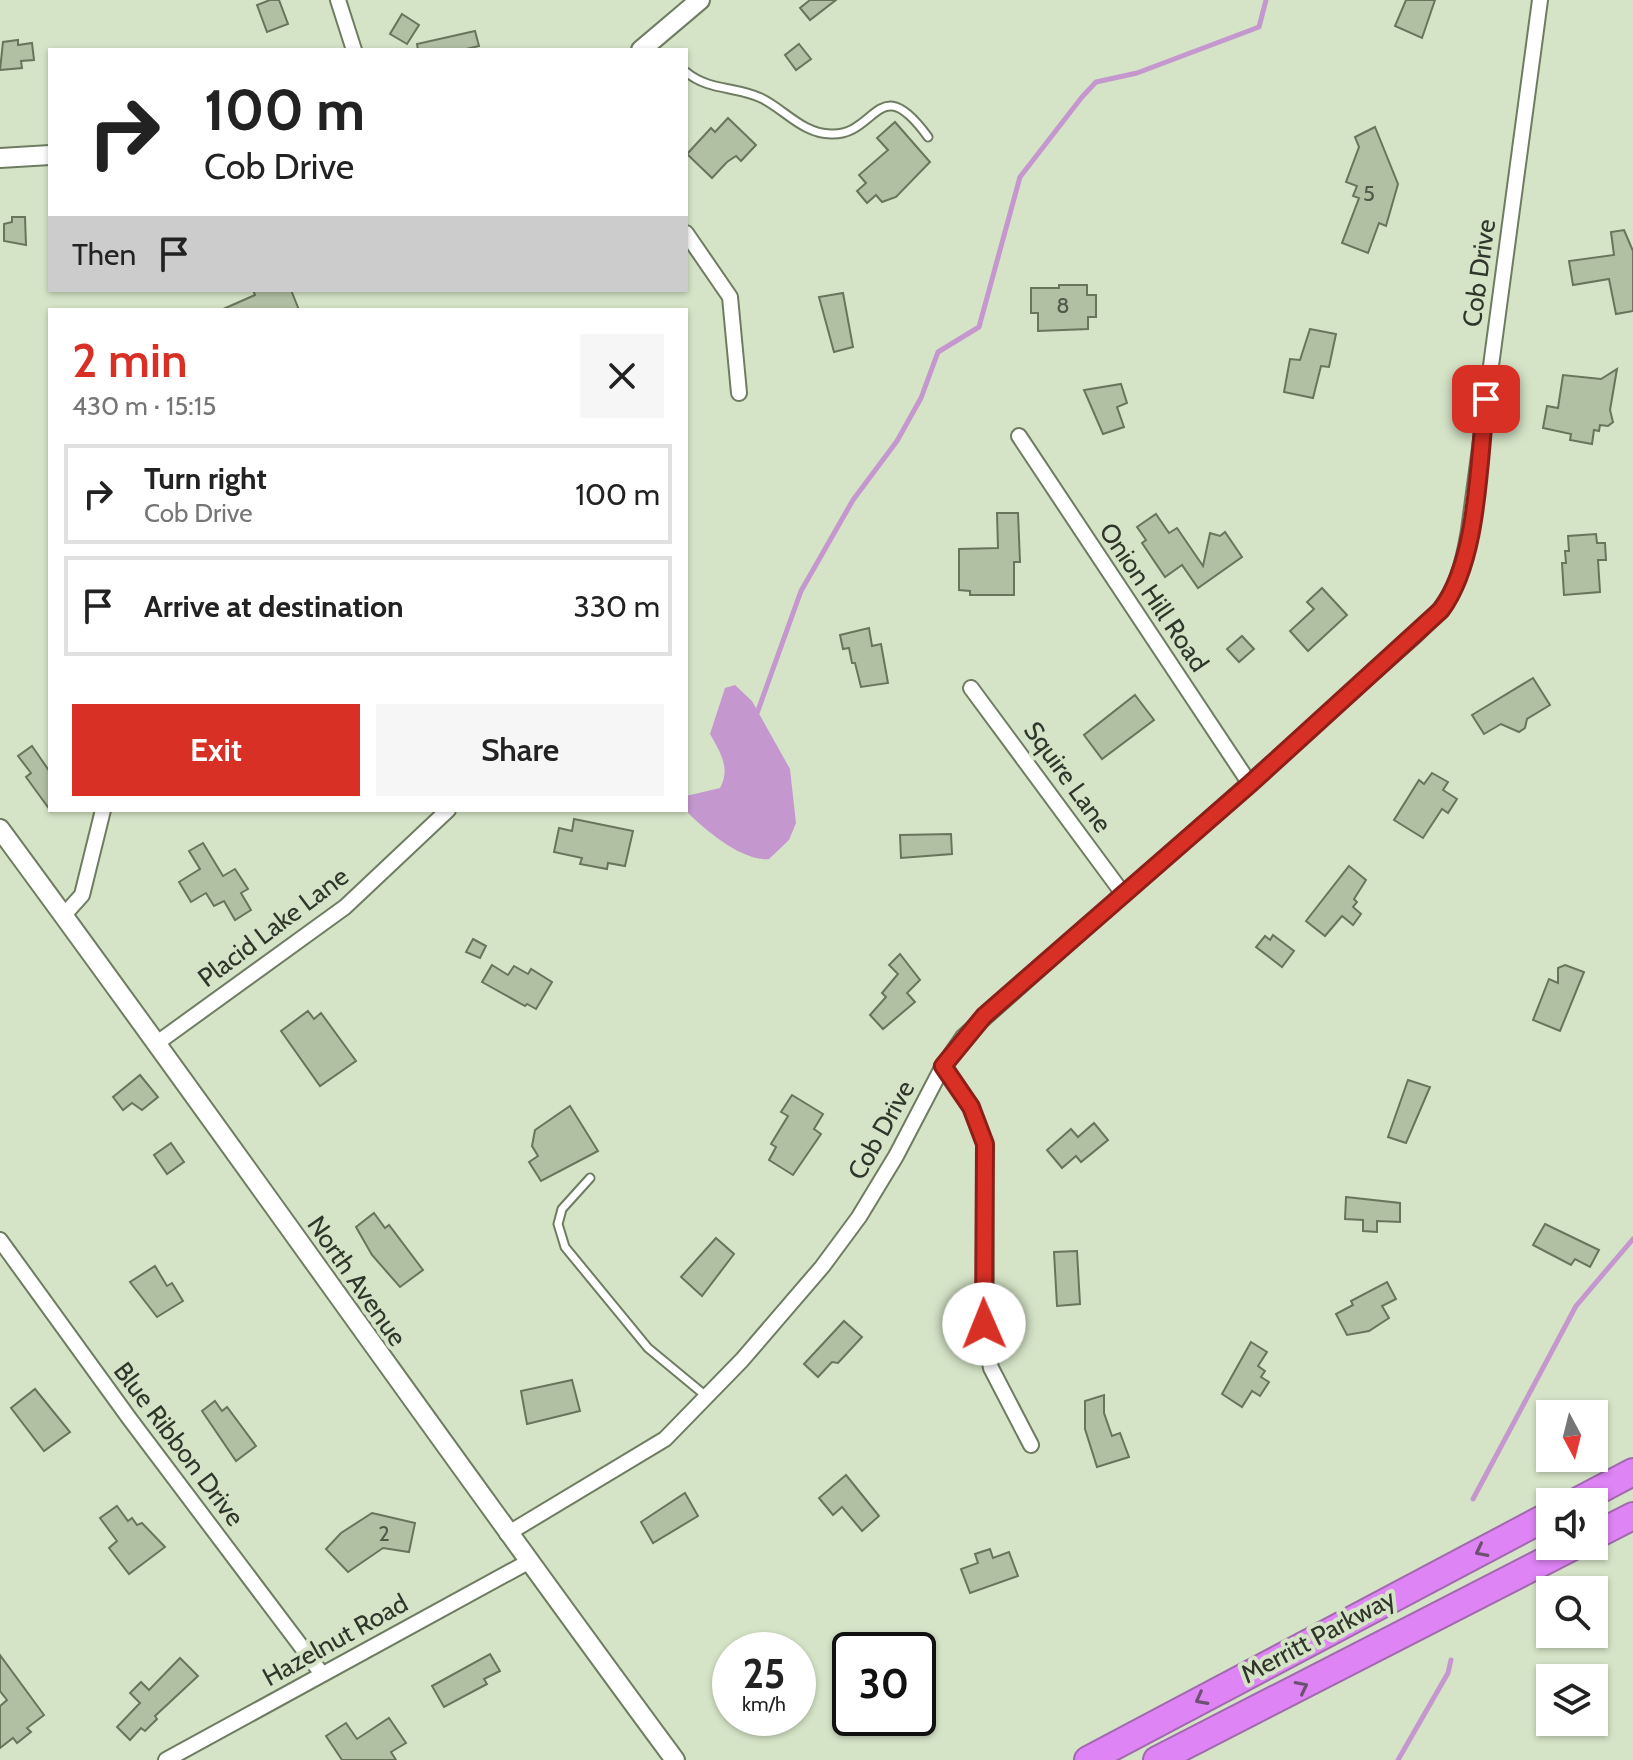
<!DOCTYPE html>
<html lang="en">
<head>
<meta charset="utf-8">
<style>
	:root { --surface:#fff; --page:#f6f6f6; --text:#222; --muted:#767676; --line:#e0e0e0; --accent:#d93025 }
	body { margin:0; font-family:Cabin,sans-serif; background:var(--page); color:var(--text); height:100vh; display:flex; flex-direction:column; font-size:30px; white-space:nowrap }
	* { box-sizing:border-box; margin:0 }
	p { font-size:26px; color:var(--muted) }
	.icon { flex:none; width:44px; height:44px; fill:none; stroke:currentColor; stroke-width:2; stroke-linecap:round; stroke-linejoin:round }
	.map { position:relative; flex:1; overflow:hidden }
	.side { position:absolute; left:48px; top:308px; width:640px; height:504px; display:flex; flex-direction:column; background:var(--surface); border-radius:0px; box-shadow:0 2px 6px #0004 }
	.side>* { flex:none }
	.hud { position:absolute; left:48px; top:48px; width:640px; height:244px; border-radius:0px; box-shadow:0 2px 6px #0004; background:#fff; color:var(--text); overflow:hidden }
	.needle { width:52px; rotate:173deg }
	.fabs { position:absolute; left:1536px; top:1400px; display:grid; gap:16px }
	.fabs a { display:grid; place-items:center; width:72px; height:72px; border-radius:0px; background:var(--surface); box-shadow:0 2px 6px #0004; font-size:40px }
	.speed { position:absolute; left:712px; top:1632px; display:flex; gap:16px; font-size:40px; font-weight:700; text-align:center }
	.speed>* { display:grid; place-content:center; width:104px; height:104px; border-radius:50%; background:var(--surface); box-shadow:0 2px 6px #0004; line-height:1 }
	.speed small { font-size:20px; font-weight:400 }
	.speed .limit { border:4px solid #111; border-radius:12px; background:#fff; color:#111 }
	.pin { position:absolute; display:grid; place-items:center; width:68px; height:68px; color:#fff; margin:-34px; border-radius:16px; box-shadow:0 4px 12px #0006 }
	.me { position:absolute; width:88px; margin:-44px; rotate:359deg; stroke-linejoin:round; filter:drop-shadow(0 0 6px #0008) }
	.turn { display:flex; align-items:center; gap:28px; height:168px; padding:0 24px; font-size:36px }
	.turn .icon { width:104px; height:104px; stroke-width:2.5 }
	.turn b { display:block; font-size:56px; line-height:68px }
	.then { display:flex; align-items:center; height:76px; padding:0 24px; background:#0003; gap:16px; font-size:30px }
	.round { display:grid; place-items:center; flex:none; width:84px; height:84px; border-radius:0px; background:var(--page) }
	.headline { display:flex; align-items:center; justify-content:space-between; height:136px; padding:0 24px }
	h1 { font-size:48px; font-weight:600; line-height:60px; color:var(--accent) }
	.primary-button { display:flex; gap:16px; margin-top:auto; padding:16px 24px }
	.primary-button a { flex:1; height:92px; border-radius:0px; background:var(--accent); color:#fff; font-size:32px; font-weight:600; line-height:92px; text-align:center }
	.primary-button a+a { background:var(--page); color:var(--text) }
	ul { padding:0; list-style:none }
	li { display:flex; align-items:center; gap:24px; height:100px; margin:0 16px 12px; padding:0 8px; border:4px solid var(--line); border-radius:0px }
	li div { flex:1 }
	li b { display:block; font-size:30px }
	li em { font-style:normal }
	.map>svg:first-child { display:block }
</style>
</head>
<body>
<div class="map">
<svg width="1633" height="1760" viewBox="0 0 1633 1760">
	<rect width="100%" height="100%" fill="#d5e4c7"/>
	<path fill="#c498cf" d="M735,685L752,701L790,769L796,823L789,840L769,859C742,862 703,828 685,810L686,796L720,788C731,768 720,752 710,734L725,688Z"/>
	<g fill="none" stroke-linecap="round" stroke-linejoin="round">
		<g stroke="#c498cf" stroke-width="5">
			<polyline points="756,716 801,591 853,500 897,441 921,398 938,352 979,327 1020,177 1082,97 1096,82 1137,73 1259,27 1266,0"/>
			<polyline points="1473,1499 1576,1306 1633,1239"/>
			<polyline points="1398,1760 1448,1673 1451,1660"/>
		</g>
	</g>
	<g fill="#b1bfa3" stroke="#68755b" stroke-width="2">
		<polygon points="270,0 279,0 288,24 267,32 257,5"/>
		<polygon points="810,0 836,0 810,20 800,8"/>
		<polygon points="1406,0 1435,0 1422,38 1395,26"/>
		<polygon points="402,14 419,25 407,44 390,34"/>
		<polygon points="475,31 479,46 462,50 418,50 417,44"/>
		<polygon points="18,40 18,45 32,43 34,60 21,61 22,68 0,70 3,42"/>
		<polygon points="799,44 811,59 796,70 785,55"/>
		<polygon points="728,118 756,145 741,161 736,156 727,162 712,178 687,154 711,128 715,132"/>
		<polygon points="895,122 930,162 896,197 882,202 876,195 867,203 857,191 866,183 859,175 888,150 877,138"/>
		<polygon points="1375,127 1398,184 1386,226 1379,223 1368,253 1342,243 1359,198 1353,196 1357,186 1346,182 1359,147 1355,137"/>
		<polygon points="12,217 25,217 26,245 4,241 4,224 12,222"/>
		<polygon points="1624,230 1633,251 1633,311 1616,314 1609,279 1573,285 1569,261 1614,255 1611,232"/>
		<polygon points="1059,285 1087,285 1087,295 1096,295 1096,317 1088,317 1088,329 1038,331 1038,313 1031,313 1031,288 1059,288"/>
		<polygon points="253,290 291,290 299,310 221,310 255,295"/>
		<polygon points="843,293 853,347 834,352 819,297"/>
		<polygon points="1310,329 1336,334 1329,367 1321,366 1313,398 1284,392 1290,359 1300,360"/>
		<polygon points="1617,369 1610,410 1613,422 1608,426 1600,425 1599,431 1594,430 1592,444 1570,440 1571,434 1543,428 1547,406 1558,408 1563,375 1601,379"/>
		<polygon points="1121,384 1127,403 1117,407 1124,427 1103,434 1084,390"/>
		<polygon points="997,513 1018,513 1020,562 1014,562 1014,595 970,595 970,591 959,590 959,549 998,548"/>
		<polygon points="1156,514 1169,533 1177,528 1203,566 1210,533 1220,536 1225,532 1242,557 1198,588 1182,565 1165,577 1142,543 1146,540 1137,527"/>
		<polygon points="1596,534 1597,543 1605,543 1606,560 1598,560 1600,592 1564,595 1562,563 1566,563 1565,551 1569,551 1568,536"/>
		<polygon points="1322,588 1347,615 1308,651 1290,631 1314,609 1307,602"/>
		<polygon points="869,628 872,646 881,644 888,683 861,687 855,663 852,663 849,648 843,649 840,635"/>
		<polygon points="1242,636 1254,649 1239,662 1227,649"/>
		<polygon points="1533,678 1550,705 1527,719 1525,728 1519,732 1501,724 1484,734 1472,715"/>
		<polygon points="1135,695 1154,720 1102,759 1084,735"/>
		<polygon points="32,746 50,772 50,810 26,777 31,773 18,756"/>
		<polygon points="1432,773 1448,782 1443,790 1457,799 1448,813 1442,809 1423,838 1394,820 1419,780 1424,784"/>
		<polygon points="574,819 633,831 625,866 608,863 607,869 580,864 582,858 554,852 559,828 572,831"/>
		<polygon points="951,834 952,854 901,858 900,835"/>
		<polygon points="203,843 223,876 235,869 248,889 241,893 251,910 235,920 224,901 214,906 206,893 191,902 179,882 200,869 189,851"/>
		<polygon points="1349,866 1366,880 1354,899 1357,902 1353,907 1361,914 1353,925 1342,916 1325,936 1306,921"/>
		<polygon points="1273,935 1294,951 1282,967 1256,947 1265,936 1270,940"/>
		<polygon points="473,939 486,946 480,958 466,952"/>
		<polygon points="900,954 920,980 907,993 915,1002 883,1029 870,1015 886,997 882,993 898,974 889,965"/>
		<polygon points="492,965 508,975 514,966 528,974 531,969 552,982 536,1009 527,1004 525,1006 482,982"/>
		<polygon points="1565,965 1584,972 1560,1031 1533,1020 1549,979 1558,983 1558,968"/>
		<polygon points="308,1011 314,1019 321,1013 356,1061 320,1086 281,1031"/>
		<polygon points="140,1075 158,1097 142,1110 132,1103 123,1110 113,1097"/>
		<polygon points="1408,1080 1430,1087 1406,1143 1388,1137"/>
		<polygon points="792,1095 823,1114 814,1129 821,1134 793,1175 769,1160 776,1147 771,1144 788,1116 781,1112"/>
		<polygon points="570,1106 598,1151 541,1181 529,1162 538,1156 532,1146 535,1130"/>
		<polygon points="1094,1123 1108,1140 1081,1162 1076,1156 1062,1168 1047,1150 1071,1129 1078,1137"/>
		<polygon points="171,1143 184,1162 167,1174 154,1155"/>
		<polygon points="1346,1197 1400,1203 1400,1222 1377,1221 1377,1232 1363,1231 1363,1220 1345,1219"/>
		<polygon points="374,1213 385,1228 389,1225 423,1270 400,1287 372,1255 356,1227"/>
		<polygon points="1545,1224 1599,1250 1590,1267 1575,1259 1571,1265 1533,1245"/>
		<polygon points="716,1238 734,1254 702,1296 681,1277"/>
		<polygon points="1077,1251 1080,1304 1057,1306 1054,1252"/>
		<polygon points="155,1266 167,1286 172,1283 183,1301 157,1317 130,1282"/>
		<polygon points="1387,1282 1396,1299 1382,1306 1389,1318 1369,1331 1347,1335 1336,1314 1353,1305 1351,1301"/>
		<polygon points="844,1321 862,1337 838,1363 832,1362 818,1377 804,1364"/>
		<polygon points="1251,1342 1267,1352 1258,1366 1265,1371 1261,1377 1269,1382 1260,1396 1252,1391 1242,1407 1222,1394"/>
		<polygon points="572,1380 580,1411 527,1424 521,1391"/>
		<polygon points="35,1389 70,1432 44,1451 11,1408"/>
		<polygon points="1104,1395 1104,1413 1112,1436 1120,1433 1129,1457 1097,1467 1085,1429 1085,1401"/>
		<polygon points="215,1401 222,1411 227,1407 256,1446 236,1461 202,1411"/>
		<polygon points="846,1475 879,1516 862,1531 842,1507 833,1515 819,1498"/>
		<polygon points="685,1493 698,1516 653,1543 641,1522"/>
		<polygon points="117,1506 128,1521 132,1518 137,1525 142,1523 165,1547 129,1574 109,1548 117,1541 100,1518"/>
		<polygon points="372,1513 415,1523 409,1552 383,1548 348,1572 326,1549 341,1533"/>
		<polygon points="990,1549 993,1558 1009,1552 1018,1576 970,1593 961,1569 978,1563 975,1554"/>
		<polygon points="490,1654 500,1671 484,1679 487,1684 444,1707 432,1686"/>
		<polygon points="0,1655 44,1715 27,1728 31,1732 17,1743 13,1738 0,1748 0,1706 7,1700 0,1691"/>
		<polygon points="180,1658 198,1676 155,1716 157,1719 145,1731 141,1728 130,1740 117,1727 140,1703 130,1693 141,1682 149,1690"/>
		<polygon points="389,1718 406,1743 391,1752 396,1760 342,1760 326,1736 346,1723 357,1739"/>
	</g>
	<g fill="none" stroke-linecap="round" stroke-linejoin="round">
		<defs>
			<g id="service">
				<path d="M686,72C709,91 735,86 761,98C784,109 803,134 831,134C877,136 878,68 928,137"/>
				<polyline points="590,1178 562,1209 558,1224 565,1247 648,1348 706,1396"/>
			</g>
			<g id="minor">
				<polyline points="338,0 354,50"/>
				<polyline points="686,233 730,297 739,393"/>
				<polyline points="1019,436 1250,784"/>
				<polyline points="971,688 1124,895"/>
				<polyline points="64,915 82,895 103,810"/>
				<polyline points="157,1043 345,907 448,810"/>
				<polyline points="943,1066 971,1107 985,1144 986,1342 991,1368 1031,1445"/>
				<polyline points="0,1240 129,1418 322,1674"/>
				<path d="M507,1534L665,1439L742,1360L822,1267L859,1217L896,1156L943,1066L963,1037L1417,634C1453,600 1461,578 1469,530L1540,0"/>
				<polyline points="166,1760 528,1562"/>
			</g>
			<g id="tertiary">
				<polyline points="641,50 700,0"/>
				<polyline points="0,158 50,155"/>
				<path d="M0,829C228,1138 447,1452 675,1760"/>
			</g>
			<g id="motorway">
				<polyline points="1576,1502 1633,1472"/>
				<polyline points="1594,1536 1633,1516"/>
				<polyline points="1088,1760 1550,1515"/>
				<polyline points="1157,1760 1574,1546"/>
			</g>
		</defs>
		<use href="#service" stroke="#6e7c62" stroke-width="11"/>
		<use href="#minor" stroke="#6e7c62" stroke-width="18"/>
		<use href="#tertiary" stroke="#6e7c62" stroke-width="22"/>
		<use href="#motorway" stroke="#a169ae" stroke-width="30"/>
		<use href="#service" stroke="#fff" stroke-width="7"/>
		<use href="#minor" stroke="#fff" stroke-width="14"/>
		<use href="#tertiary" stroke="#fff" stroke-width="18"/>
		<use href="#motorway" stroke="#de84f4" stroke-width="26"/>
	</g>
	<defs><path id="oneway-chevron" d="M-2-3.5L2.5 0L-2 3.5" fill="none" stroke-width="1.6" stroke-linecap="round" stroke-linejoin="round" transform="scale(2)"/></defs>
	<g stroke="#6d5171">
		<use href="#oneway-chevron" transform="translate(1481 1551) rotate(153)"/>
		<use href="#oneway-chevron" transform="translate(1302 1687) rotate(-27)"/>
		<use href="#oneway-chevron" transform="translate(1201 1699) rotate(152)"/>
	</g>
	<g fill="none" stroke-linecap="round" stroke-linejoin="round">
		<defs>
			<path id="route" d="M984,1324L985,1144L971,1107L943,1066L984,1016L1250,784L1441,610C1479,559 1478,462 1486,399"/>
		</defs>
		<use href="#route" stroke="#8d1f18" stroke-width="20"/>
		<use href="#route" stroke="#d93025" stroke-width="14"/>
	</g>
	<g text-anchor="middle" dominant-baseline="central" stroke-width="8" stroke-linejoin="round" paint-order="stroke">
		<g font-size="22" fill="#505849">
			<text x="1369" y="193">5</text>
			<text x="1063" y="305">8</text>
			<text x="384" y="1533">2</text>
		</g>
		<g font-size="26" fill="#30362b" stroke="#d5e4c7">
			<text transform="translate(1479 273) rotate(-82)">Cob Drive</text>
			<text transform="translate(1154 597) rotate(56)">Onion Hill Road</text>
			<text transform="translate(1068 777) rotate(54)">Squire Lane</text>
			<text transform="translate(273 927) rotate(-37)">Placid Lake Lane</text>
			<text transform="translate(881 1130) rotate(-61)">Cob Drive</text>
			<text transform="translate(357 1281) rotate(55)">North Avenue</text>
			<text transform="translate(179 1444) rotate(53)">Blue Ribbon Drive</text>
			<text transform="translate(1318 1636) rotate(-28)">Merritt Parkway</text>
			<text transform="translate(335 1640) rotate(-29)">Hazelnut Road</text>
		</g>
	</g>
</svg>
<div class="fabs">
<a><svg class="needle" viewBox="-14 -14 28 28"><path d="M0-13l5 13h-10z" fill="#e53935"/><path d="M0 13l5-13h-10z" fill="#767676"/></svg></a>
<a><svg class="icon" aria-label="sound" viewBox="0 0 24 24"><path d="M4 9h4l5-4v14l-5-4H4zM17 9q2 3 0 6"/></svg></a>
<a><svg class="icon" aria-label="search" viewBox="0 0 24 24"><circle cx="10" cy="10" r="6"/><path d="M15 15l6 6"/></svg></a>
<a><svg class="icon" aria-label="layers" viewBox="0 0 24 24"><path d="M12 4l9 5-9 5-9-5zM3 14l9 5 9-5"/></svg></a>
</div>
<div class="speed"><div>25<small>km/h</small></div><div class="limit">30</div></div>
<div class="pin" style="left:1486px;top:399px;background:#d93025"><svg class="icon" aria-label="arrive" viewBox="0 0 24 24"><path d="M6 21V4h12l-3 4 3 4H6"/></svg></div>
<svg class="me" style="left:984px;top:1324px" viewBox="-20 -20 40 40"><circle r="19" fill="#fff"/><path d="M0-13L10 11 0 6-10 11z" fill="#d93025"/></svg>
<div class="hud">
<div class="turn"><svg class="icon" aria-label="right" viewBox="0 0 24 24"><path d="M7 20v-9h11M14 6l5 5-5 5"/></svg><div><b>100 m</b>Cob Drive</div></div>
<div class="then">Then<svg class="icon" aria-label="arrive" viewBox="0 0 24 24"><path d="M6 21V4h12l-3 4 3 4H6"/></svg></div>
</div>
<section class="side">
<div class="headline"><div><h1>2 min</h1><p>430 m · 15:15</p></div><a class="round"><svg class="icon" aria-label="close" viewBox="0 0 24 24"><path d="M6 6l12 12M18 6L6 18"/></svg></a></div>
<ul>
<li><svg class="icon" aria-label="right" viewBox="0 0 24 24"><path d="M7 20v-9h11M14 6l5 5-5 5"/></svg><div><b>Turn right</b><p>Cob Drive</p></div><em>100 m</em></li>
<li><svg class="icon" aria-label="arrive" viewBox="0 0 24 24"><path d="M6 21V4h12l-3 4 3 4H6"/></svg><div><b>Arrive at destination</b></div><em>330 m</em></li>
</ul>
<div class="primary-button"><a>Exit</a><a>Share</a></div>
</section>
</div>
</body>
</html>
